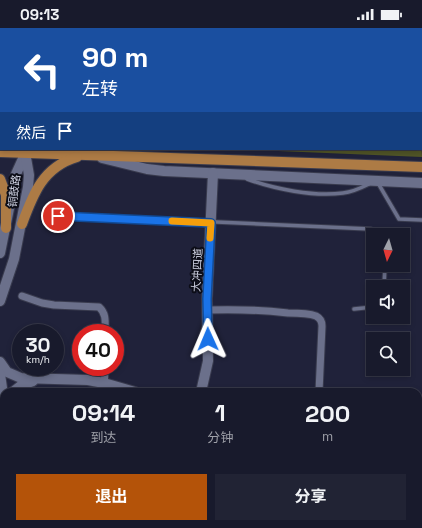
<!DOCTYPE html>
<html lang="zh">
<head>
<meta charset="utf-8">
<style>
	:root { --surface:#181a2c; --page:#212334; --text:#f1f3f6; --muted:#9fa1a9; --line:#363848; --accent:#b45309 }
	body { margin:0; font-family:"Space Grotesk","Noto Sans SC",sans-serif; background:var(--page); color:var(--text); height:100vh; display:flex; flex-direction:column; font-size:15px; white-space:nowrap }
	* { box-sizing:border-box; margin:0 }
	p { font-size:13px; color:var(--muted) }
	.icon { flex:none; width:22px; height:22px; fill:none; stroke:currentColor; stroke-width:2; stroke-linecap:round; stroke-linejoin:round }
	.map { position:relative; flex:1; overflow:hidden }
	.side { position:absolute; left:0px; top:360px; width:422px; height:140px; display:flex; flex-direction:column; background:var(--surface); border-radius:12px 12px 0 0; box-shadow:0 2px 6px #0003,0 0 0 1px var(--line) }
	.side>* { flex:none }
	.guide { position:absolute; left:0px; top:0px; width:422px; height:122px; box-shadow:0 2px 6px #0003,0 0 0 1px var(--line); background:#1a4fa0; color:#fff; overflow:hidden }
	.needle { width:26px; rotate:185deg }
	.fabs { position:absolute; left:366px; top:200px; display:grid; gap:8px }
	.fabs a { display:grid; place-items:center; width:44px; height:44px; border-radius:0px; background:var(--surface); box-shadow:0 2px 6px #0003,0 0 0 1px var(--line); font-size:20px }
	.speed { position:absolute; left:12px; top:296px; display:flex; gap:8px; font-size:20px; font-weight:700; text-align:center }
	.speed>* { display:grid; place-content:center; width:52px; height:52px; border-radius:50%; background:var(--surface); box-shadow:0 2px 6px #0003,0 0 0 1px var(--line); line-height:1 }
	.speed small { font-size:10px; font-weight:400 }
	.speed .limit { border:6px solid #d22; background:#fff; color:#111 }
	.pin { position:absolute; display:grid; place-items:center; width:34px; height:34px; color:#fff; margin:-17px; border:2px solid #fff; border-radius:50%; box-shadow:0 1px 4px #0007 }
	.me { position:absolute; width:44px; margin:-22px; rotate:359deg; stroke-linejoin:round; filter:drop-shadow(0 0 3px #0008) }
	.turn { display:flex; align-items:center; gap:14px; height:84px; padding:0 16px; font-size:18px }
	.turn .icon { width:52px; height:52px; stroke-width:2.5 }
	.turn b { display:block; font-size:28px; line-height:34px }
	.then { display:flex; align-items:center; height:38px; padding:0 16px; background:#0003; gap:8px; font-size:15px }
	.eta { display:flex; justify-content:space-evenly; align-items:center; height:68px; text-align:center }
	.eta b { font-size:24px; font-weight:700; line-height:28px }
	.action { display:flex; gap:8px; margin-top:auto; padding:8px 16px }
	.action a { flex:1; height:46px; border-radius:0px; background:var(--accent); color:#fff; font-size:16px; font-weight:700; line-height:46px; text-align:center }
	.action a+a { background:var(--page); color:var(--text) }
	.status { display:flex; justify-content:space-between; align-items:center; height:28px; padding:0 20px; background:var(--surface); direction:ltr }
	.status svg { height:11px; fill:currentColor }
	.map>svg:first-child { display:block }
</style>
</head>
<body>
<div class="status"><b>09:13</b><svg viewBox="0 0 49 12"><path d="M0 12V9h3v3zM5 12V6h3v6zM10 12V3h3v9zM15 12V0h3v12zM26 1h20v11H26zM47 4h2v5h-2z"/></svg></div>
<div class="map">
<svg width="422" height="500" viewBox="0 0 422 500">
	<rect width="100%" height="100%" fill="#20223a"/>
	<polygon fill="#352632" points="159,496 211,496 221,500 157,500"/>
	<polygon fill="#515527" points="421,110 422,129 227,121 421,121"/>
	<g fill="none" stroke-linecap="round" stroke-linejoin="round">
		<defs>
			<g id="lane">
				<polyline points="341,1 341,0"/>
				<polyline points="360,1 360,0"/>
				<polyline points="421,16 422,16"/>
				<path d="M247,151C274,161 314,169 343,165C352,164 361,160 369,156"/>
				<polyline points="378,155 399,191 422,192"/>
				<polyline points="58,187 371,201 381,207"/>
				<polyline points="384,259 385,237"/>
				<polyline points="354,281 373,279"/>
			</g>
			<g id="street">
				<path d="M22,268L42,275L54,277L99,279C107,286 105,295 105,305"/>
				<path d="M208,282C235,281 261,282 288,285C297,285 308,285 316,288C320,290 322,294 322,298L319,364"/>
				<polyline points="104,364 105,339"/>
				<polyline points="148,500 150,496"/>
				<polyline points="291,500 293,496"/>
			</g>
			<g id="secondary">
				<polyline points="45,1 45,0"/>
				<polyline points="421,81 422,81"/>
				<polyline points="102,130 147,141 164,143 422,155"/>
				<polyline points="0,225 16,146 26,124"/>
				<polyline points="0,273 14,231 28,159 29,147 25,124"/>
				<polyline points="0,334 7,344 21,350 88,352 104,355 135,364"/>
				<polyline points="0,346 4,374"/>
				<polyline points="13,364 22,357 33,353"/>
				<polyline points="201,364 208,333 207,271 213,145"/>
				<polyline points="418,399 422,399"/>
				<polyline points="0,470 2,500"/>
				<polyline points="238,496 247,500"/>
				<polyline points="274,496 283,500"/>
				<polyline points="17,500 18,496"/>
			</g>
			<g id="primary">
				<polyline points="421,94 422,94"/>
				<polyline points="0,113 1,113"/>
				<polyline points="0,124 422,139"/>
				<polyline points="0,151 6,167 6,200"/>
				<path d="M22,196C33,166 43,139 77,129"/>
			</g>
		</defs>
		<use href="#lane" stroke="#393b4e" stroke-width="5.5"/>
		<use href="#street" stroke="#393b4e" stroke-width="9"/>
		<use href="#secondary" stroke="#393b4e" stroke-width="12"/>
		<use href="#primary" stroke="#393b4e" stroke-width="12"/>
		<use href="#lane" stroke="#6b708b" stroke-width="3.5"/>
		<use href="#street" stroke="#6b708b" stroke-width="7"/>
		<use href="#secondary" stroke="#6b708b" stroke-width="10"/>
		<use href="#primary" stroke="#ad7b45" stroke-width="10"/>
	</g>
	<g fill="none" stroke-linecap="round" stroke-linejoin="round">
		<defs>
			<polyline id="route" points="58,188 211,195 207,271 208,311"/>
		</defs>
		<use href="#route" stroke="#114b97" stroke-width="10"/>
		<use href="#route" stroke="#1a73e8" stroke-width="7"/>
		<polyline stroke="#f59e0b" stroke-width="7" points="172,193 211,195 210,210"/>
	</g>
	<g text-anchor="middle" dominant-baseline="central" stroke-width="4" stroke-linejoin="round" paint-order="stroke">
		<g font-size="11" fill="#ced1e1" stroke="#0c0d17">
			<text transform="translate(14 163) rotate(-83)">铜鼓路</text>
			<text transform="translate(197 242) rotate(-87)">大冲四道</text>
		</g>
	</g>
</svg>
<div class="fabs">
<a><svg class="needle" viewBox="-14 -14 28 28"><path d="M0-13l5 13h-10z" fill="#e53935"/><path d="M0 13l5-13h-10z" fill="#9fa1a9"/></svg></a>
<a><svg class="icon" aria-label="sound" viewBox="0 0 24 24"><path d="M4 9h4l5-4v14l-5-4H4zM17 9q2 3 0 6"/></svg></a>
<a><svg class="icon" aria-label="search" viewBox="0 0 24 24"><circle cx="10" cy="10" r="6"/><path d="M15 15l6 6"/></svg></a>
</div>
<div class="speed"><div>30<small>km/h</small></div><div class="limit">40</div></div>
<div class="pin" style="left:58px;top:188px;background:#d93025"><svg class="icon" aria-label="arrive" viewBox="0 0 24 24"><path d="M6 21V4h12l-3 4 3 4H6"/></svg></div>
<svg class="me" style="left:208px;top:311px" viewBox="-20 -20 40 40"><path d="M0-17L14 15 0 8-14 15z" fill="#1a73e8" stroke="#fff" stroke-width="4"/></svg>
<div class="guide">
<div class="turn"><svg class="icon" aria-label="left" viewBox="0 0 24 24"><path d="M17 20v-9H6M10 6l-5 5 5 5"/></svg><div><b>90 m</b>左转</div></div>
<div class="then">然后<svg class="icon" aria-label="arrive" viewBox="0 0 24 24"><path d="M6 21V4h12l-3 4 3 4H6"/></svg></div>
</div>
<section class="side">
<div class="eta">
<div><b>09:14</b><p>到达</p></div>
<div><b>1</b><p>分钟</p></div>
<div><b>200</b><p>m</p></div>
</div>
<div class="action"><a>退出</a><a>分享</a></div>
</section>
</div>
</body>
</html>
